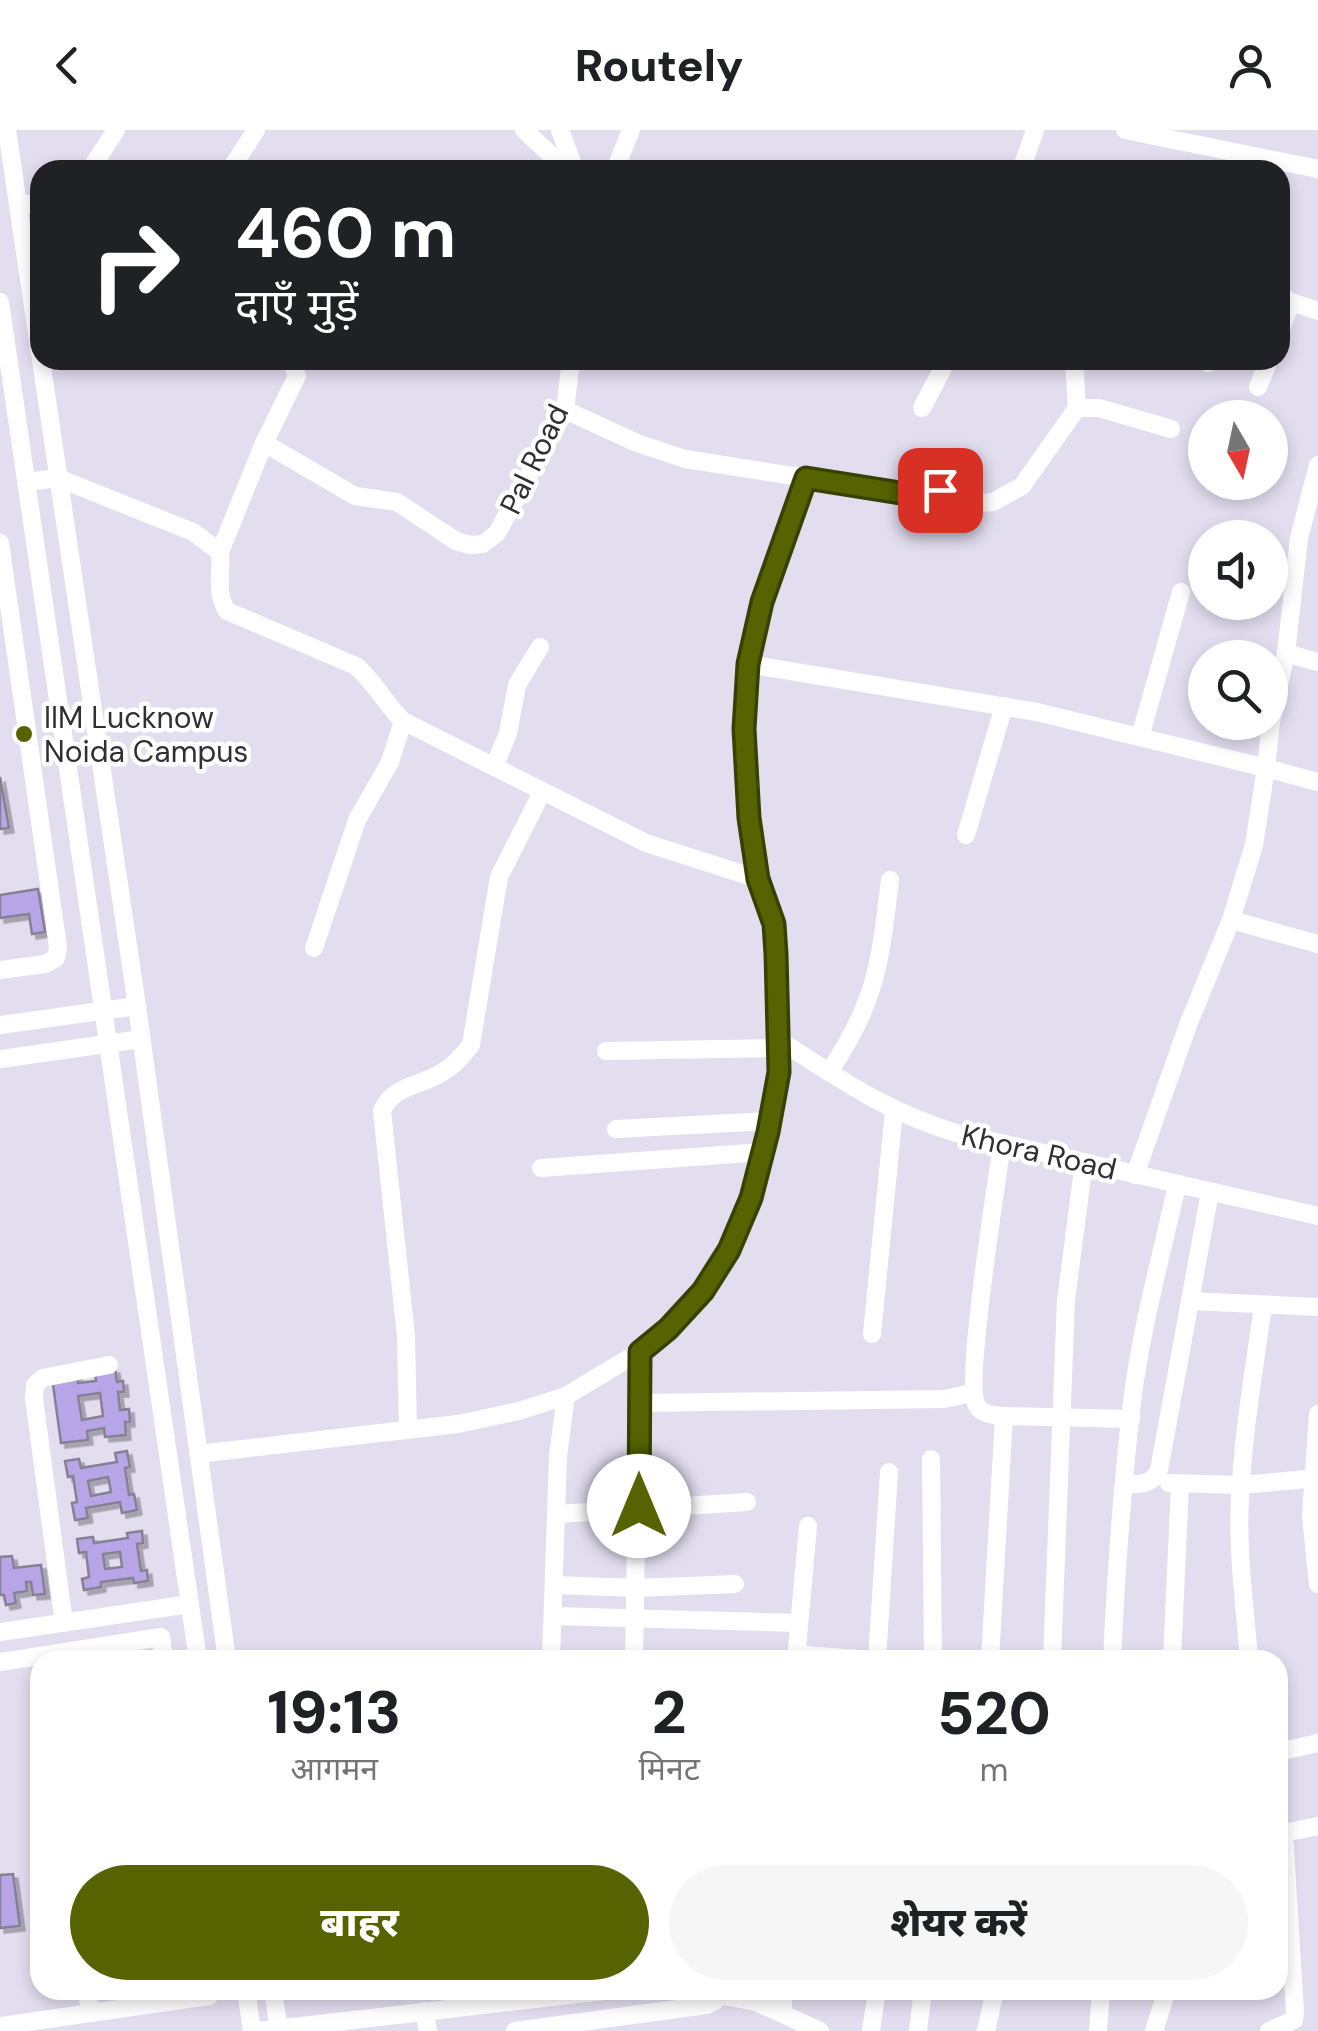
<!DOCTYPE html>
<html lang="hi">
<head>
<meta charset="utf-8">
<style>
	:root { --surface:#fff; --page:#f6f6f6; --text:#202124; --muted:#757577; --accent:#576200 }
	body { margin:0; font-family:"DM Sans","Noto Sans Devanagari",sans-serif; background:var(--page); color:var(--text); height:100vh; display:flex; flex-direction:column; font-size:38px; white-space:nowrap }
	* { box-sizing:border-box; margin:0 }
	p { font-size:32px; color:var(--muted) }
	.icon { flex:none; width:55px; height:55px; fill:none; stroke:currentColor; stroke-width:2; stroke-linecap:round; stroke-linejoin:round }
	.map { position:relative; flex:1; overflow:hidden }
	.side { position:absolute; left:30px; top:1520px; width:1258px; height:350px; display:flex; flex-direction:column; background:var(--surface); border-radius:30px; box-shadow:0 5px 15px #0003 }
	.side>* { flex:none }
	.banner { position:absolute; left:30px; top:30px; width:1260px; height:210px; border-radius:30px; box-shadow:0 5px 15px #0003; background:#202124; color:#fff; overflow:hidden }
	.needle { width:65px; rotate:171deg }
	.buttons { position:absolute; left:1188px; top:270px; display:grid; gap:20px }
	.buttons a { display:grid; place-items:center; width:100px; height:100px; border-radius:50%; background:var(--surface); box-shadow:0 5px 15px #0003; font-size:50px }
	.pin { position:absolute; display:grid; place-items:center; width:85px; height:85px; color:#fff; margin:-42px; border-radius:20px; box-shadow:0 5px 15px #0006 }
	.me { position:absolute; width:110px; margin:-55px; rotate:0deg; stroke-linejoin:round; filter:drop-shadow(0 0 8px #0008) }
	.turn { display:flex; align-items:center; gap:35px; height:210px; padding:0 40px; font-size:45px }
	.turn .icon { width:130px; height:130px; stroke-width:2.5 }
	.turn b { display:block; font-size:70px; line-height:85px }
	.eta { display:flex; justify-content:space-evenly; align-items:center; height:170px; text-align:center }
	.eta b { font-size:60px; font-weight:800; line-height:70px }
	.primary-button { display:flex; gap:20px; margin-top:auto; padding:20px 40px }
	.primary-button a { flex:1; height:115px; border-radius:60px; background:var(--accent); color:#fff; font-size:40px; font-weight:800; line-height:115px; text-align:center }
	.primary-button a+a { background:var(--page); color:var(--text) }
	header { display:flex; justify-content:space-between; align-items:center; height:130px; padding:0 40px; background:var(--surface); font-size:45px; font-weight:800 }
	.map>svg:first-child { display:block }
</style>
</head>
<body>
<header><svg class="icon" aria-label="back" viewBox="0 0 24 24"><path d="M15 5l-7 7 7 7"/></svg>Routely<svg class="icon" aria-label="person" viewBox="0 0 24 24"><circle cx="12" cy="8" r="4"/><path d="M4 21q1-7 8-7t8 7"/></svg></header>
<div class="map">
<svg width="1318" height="1901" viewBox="0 0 1318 1901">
	<defs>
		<filter id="shadow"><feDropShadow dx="4.5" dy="4.5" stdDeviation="0" flood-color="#0004"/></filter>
	</defs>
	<rect width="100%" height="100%" fill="#e2def0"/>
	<g fill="#b8a5e7" stroke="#858192" stroke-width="2.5" fill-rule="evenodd" filter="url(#shadow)">
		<polygon points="0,647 9,698 0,699"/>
		<polygon points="38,759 45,802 32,804 29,784 0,788 0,765"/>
		<path d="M115,1239L117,1252L123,1251L124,1262H118L120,1280L129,1279L130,1292H125L126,1305L105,1307L104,1298L87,1301L88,1310L61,1313L52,1247L77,1244L78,1253L96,1251L95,1242ZM100,1263L103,1286L82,1290L78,1266Z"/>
		<path d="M127,1321L130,1337L125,1338L129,1365L134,1364L137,1380L122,1383L120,1372L86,1378L88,1388L75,1390L72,1373L77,1372L73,1346L68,1347L65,1331L79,1329L81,1338L117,1332L115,1323ZM108,1347L111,1362L91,1366L88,1351Z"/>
		<path d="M142,1401L143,1413L137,1414L141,1441L147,1440L148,1451L134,1453L133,1448L101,1452V1457L84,1460L82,1449L89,1447L86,1422L79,1423L77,1409L93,1407L94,1413L128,1408L127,1403ZM120,1422L122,1437L105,1439L103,1424Z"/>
		<polygon points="12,1426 14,1438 41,1435 45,1464 33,1465 31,1452 26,1452 27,1461 14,1463 16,1473 6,1475 4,1465 0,1465 0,1427"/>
		<polygon points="13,1744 20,1796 0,1798 0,1745"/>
	</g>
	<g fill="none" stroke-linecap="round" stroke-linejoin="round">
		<g stroke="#fff" stroke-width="18">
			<polyline points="7,0 40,224"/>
			<polyline points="524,0 567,40"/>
			<polyline points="560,0 575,40"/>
			<polyline points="1125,0 1318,39"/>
			<polyline points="90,40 116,0"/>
			<polyline points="230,40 256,0"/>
			<polyline points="615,40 631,0"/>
			<polyline points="1021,40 1035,0"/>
			<polyline points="18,74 40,74"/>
			<polyline points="1280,162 1288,171 1288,181 1280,201"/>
			<polyline points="1288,171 1318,181"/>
			<polyline points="0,172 198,1530"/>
			<polyline points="41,230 137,876 227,1530"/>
			<polyline points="1074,230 1077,278"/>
			<polyline points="1208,233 1209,230"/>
			<polyline points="1258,257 1269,230"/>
			<polyline points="922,278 947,230"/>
			<path d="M565,280L637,313L685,329L806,348C791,389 773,430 761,472C736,560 741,660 758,749"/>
			<polyline points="264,313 355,366 397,372 456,411 470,415 483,414 497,403 565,280 571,230"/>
			<polyline points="1318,335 1299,408 1286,523 1271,592 1266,638 1318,652"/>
			<polyline points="806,348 913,365 940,360 981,373 993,372 1022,356 1077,278 1099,278 1171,299"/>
			<path d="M26,352L58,348L193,402L220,422C222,444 215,462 227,481L356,536C375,552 385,574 403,591L646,713L758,749L775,795V871L779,910V941L768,1002L751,1068L729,1120L703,1161L668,1199L639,1222L566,1266L519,1281L458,1294L198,1324"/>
			<polyline points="0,413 58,817 56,828 45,834 0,840"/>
			<polyline points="220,422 264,313 297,246 291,230"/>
			<polyline points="1286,523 1318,532"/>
			<polyline points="748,534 1037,582 1266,638 1254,715 1231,790 1188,895 1135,1045"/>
			<polyline points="1140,607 1181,462"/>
			<polyline points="494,637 508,603 517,555 540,517"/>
			<polyline points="966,705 1004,576"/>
			<polyline points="1231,790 1318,814"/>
			<polyline points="314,818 357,690 390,632 403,591"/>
			<polyline points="0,895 137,876"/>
			<path d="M779,910C841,950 885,981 956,1003L1318,1086"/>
			<polyline points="606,921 779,918"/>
			<polyline points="0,929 141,909"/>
			<path d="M829,942C877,871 880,832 890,750"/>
			<polyline points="616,999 770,991"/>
			<path d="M1002,1014C997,1050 964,1256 977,1276C983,1285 994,1285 1004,1286L1131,1289"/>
			<polyline points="541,1038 763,1022"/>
			<polyline points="1190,1171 1318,1177"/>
			<polyline points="872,1204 894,981"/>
			<polyline points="639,1273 944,1269 973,1263"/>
			<polyline points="1318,1284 1311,1386 1318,1454"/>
			<path d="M408,1300L406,1206L382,981C392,956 420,956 441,943C454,936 462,926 471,915L499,747L542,662"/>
			<polyline points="931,1329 933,1530"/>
			<polyline points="1169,1353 1241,1355 1318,1348"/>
			<path d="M1124,1354C1140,1354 1151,1356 1159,1340L1210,1062"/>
			<polyline points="557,1384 747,1372"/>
			<polyline points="808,1396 797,1519 804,1525 874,1530"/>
			<polyline points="555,1455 637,1458 735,1454"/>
			<polyline points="554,1486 797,1493"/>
			<polyline points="64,1493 34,1268 35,1255 43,1248 109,1235"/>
			<polyline points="0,1502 190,1474"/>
			<polyline points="551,1530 558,1326 566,1266"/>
			<polyline points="634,1530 639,1222"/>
			<polyline points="877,1530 889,1342"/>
			<polyline points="990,1530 1004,1286"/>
			<polyline points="1052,1530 1066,1170 1084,1032"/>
			<path d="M1112,1530C1116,1444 1122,1357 1132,1272C1141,1199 1161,1127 1177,1055"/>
			<polyline points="1172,1530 1180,1354"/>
			<path d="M1249,1530C1245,1476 1237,1422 1240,1368C1243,1303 1254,1240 1263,1176"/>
			<polyline points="0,1532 161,1507 164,1530"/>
			<polyline points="1278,1622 1318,1613"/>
			<polyline points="1278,1704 1318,1696"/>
			<polyline points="87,1860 90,1883"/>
			<polyline points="246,1860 252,1901"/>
			<polyline points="273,1860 279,1901"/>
			<polyline points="718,1865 756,1872 820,1901"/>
			<polyline points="424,1881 428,1901"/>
			<polyline points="783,1883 783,1860"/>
			<polyline points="0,1896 209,1866 208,1860"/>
			<polyline points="259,1901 612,1860"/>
			<polyline points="515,1901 707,1875 715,1871 718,1860"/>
			<polyline points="871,1901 877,1860"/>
			<polyline points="918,1901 923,1860"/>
			<polyline points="986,1901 995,1860"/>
			<polyline points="1098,1901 1101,1860"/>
			<polyline points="1154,1901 1167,1860"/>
			<polyline points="1269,1901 1294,1890 1295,1882 1284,1703"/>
		</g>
	</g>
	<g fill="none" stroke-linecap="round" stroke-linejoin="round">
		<defs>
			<polyline id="route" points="639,1376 640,1222 668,1199 703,1161 729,1120 751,1068 768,1002 779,942 776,824 774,794 758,749 749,688 744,599 748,534 762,472 806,348 913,365 940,360"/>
		</defs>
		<use href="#route" stroke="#394000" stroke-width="25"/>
		<use href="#route" stroke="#576200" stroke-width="18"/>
	</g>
	<circle fill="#576200" stroke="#fff" stroke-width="4" cx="24" cy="604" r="10"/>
	<g text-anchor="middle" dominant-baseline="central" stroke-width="9" stroke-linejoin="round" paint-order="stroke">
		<g font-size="30" fill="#312f36" stroke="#fff">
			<text transform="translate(534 329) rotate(-64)">Pal Road</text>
			<text transform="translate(1039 1022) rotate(13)">Khora Road</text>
		</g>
		<g font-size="30" fill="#312f36" stroke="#fff" text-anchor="start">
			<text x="44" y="587">IIM Lucknow<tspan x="44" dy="34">Noida Campus</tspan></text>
		</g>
	</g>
</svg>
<div class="buttons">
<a><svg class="needle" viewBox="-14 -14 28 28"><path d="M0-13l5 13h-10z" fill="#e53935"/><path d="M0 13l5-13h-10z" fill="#757577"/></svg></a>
<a><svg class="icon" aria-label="sound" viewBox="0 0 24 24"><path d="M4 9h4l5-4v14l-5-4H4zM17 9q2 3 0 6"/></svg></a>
<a><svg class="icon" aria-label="search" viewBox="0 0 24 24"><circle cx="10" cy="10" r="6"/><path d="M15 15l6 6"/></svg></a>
</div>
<div class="pin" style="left:940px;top:360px;background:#d93025"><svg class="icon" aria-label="arrive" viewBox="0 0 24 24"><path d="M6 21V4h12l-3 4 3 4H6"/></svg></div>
<svg class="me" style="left:639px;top:1376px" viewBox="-20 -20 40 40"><circle r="19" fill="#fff"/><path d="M0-13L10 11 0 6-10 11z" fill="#576200"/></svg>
<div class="banner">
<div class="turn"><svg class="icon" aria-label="right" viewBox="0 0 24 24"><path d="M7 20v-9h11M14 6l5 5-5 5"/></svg><div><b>460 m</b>दाएँ मुड़ें</div></div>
</div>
<section class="side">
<div class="eta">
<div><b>19:13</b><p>आगमन</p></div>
<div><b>2</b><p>मिनट</p></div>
<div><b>520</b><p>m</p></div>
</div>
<div class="primary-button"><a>बाहर</a><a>शेयर करें</a></div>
</section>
</div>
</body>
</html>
